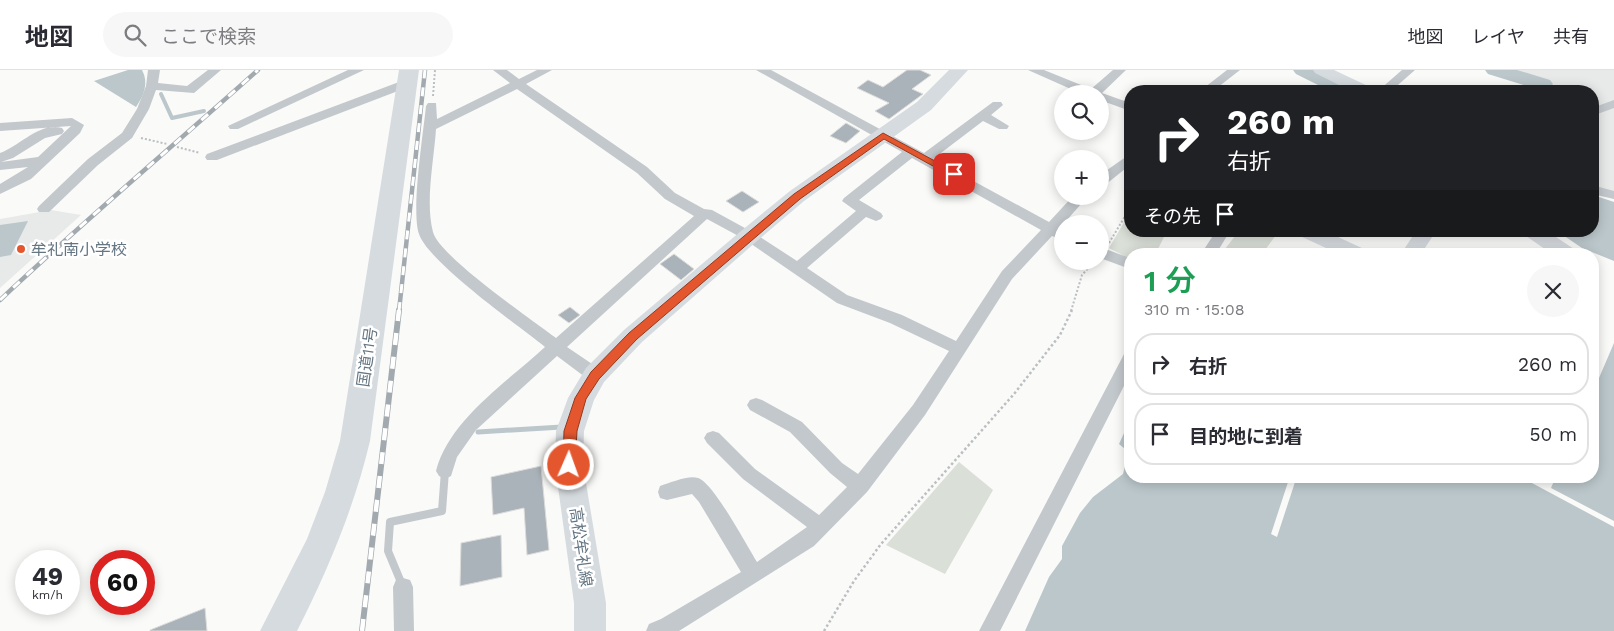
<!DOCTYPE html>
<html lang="ja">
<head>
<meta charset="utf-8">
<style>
	:root { --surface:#fff; --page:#f7f7f7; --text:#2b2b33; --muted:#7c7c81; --line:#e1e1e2 }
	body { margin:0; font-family:"Work Sans","Noto Sans JP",sans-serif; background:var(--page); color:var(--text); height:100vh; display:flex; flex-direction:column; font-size:19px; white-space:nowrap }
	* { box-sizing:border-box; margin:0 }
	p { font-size:16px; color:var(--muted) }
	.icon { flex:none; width:28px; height:28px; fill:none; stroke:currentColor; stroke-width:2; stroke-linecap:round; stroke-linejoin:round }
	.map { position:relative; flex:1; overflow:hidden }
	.side { position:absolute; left:1124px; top:178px; width:475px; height:235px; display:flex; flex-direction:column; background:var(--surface); border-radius:20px; box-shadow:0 2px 12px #0003 }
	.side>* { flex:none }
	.banner { position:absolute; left:1124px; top:15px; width:475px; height:152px; border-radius:20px; box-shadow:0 2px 12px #0003; background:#202124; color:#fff; overflow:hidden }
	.tools { position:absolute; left:1054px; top:15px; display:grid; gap:10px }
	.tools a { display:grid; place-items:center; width:55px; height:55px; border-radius:50%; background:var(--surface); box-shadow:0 2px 12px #0003; font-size:25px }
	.speed { position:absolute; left:15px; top:480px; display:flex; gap:10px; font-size:25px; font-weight:700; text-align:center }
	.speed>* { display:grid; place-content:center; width:65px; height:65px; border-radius:50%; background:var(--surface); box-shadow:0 2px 12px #0003; line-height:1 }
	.speed small { font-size:12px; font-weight:400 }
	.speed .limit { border:8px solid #d22; background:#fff; color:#111 }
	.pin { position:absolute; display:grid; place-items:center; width:42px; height:42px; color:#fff; margin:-21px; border-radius:10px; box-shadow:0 2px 8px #0006 }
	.me { position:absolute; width:55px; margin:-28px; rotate:2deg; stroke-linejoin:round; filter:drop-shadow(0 0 4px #0008) }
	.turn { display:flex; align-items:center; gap:18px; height:105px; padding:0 20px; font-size:22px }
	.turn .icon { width:65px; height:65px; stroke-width:2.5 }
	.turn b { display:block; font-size:35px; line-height:42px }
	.then { display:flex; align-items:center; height:48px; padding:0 20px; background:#0003; gap:10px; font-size:19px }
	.round { display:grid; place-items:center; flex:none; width:52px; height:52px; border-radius:26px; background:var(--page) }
	.headline { display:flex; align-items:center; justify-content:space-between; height:85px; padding:0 20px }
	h1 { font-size:30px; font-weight:600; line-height:38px; color:#1e9e55 }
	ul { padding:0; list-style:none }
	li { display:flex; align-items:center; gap:15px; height:62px; margin:0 10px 8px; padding:0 10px; border:2px solid var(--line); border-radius:20px }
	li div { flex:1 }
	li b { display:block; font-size:19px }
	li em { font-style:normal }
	header { display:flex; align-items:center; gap:30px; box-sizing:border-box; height:70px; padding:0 25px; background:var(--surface); border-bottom:1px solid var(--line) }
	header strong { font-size:24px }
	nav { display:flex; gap:28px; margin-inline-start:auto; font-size:18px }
	.search { width:350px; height:45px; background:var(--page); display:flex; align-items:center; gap:12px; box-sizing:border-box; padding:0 18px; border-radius:28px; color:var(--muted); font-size:19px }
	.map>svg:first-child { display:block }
</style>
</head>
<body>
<header>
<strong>地図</strong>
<div class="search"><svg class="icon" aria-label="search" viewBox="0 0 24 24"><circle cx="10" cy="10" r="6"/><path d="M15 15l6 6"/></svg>ここで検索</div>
<nav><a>地図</a><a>レイヤ</a><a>共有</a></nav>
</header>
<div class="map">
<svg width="1614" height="561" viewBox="0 0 1614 561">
	<rect width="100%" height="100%" fill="#fafaf8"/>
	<g fill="#e8e9e9">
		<polygon points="1498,0 1614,0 1614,129 1593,122 1592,21 1535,21 1543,14"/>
		<polygon points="51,140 81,145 0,218 0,149"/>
	</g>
	<g fill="#dadfd7">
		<polygon points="1130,142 1130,161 1167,161 1157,181 1152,181 1149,184 1130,184 1130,189 1109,178"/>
		<polygon points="1239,161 1279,161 1262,184 1221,184"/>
		<polygon points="959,392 993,420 945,504 886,475"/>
	</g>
	<g fill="#bbc7cb">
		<path d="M128,0H142C149,13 144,25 136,37L94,11Z"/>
		<polygon points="1593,125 1614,132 1614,191 1582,178 1557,161 1592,161"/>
		<polygon points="28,151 11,185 0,187 0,155"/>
		<polygon points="1614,273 1614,451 1551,418 1556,406 1592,406 1593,322"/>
		<polygon points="1130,350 1130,406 1290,406 1271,464 1277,467 1297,406 1519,406 1614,457 1614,561 1025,561 1049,507 1062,489 1062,476 1080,443 1093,427 1123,404 1127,388 1125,379 1119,374"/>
	</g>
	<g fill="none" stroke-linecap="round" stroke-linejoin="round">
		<polyline stroke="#bbc7cb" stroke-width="4" points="161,24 172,48 204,41"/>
		<polyline stroke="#bbc7cb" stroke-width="5" points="478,362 562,357"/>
		<g fill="#bbc7cb" fill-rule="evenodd">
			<polygon points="1293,0 1319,0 1352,17 1355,21 1330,21 1296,4"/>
			<polygon points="1485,0 1517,0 1550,10 1553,14 1546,21 1523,21 1527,16 1488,4"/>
		</g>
	</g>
	<g fill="#aab3b9" stroke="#dcdcda">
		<polygon points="907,0 920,0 931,5 912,19 923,24 889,49 875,41 889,33 857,18 868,10 883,17"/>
		<polygon points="846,53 860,61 846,73 830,66"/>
		<polygon points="742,121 759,132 743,142 726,131"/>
		<polygon points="674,184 694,199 681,210 660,194"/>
		<polygon points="570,237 580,245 569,253 558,245"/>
		<polygon points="541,396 549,480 527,485 524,438 493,445 491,407"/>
		<polygon points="501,465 502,507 460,516 461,473"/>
		<polygon points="205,538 207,561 150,561 150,560"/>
	</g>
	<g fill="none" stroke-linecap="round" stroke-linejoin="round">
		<g stroke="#bbbfc2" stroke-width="2" stroke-dasharray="2 2" stroke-linecap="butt">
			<polyline points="433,26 435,0"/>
			<polyline points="141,68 167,74"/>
			<polyline points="177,77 200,83"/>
			<polyline points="1109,173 1130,138"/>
			<polyline points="1071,241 1082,205 1094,192"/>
		</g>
		<polyline stroke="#bbbfc2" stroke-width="2.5" stroke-dasharray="2.5 2.5" stroke-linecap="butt" points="824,561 854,511 881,474 1014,324 1060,265 1072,240"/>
		<polyline stroke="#c3c8cc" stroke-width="8" points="403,517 388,481 390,452 442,441 445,401"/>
		<g fill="#c3c8cc" fill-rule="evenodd">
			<polygon points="148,0 160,0 158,13 187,16 208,0 221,0 194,23 156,20 149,39 132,68 98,95 49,142 39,142 37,139 39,136 88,89 122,63 137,39 146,16"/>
			<polygon points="348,0 364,0 238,59 230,59 228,56"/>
			<path d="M493,0H507L519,9L537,0H552L526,14L647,97L675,123L704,139L712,140L754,163L797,191L856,141L842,131L844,128L902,82L756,0H771L924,83L993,32H1001L1003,35L991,45L1009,56L1007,59H999L983,51L933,89L1049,152L1073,126H1088L1060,158L1062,159V170L1052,166L1012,209L925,345L867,422L814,476L679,561H646L649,554L661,549L741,502L699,432L692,424L667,430L660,428L658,422L660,416C670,413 688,405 698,408C713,412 747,476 757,492L807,457L743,409L707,373L704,368L707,363L713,361L719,363L755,399L819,445L847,417L830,403L790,362L750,340L747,335L750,330L756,328L762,330L802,352L842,393L858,404L913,335L949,281L890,253L837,233L744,169L707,149L567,277L601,300L603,305L601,310L595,311L589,310L557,286L476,360L457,387L451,406L445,409L439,406L436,401C449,350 507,312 545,277C519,256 428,192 419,164C411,141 423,65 426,36L428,33H436L437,49L510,13ZM517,19L637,103L665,129L694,146L556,268C532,250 439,186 433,162C425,132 434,90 436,59ZM912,88L1041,160L1002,201L956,271L902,245L847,225L807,198L866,147L876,151L881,149L883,146L881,143L859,130Z"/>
			<polygon points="1028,0 1044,0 1091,19 1113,0 1126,0 1102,23 1130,33 1130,41 1100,30 1100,24 1082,24"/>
			<polygon points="1227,0 1240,0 1213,21 1200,21"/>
			<polygon points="1402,0 1415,0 1391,21 1378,21"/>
			<polygon points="407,9 411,10 411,16 217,90 207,90 205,87 207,84"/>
			<polygon points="1614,30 1614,38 1592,46 1592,38"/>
			<path d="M72,48L84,55L80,63L31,109L0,124V114L28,97L0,100V83C20,76 39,52 62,58L64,61L62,64L45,68L13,88L1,92L38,87L71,56L0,61V53Z"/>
			<polygon points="1130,84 1130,95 1105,115 1100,116 1100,105"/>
			<polygon points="1592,115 1614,121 1614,129 1592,124"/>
			<polygon points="1216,161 1230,161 1216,184 1201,184"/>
			<polygon points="1100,177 1130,188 1130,199 1100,188"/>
			<polygon points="1130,282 1130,304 1000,561 979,561 1122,288 1124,284"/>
			<polygon points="403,508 410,510 413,517 414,561 394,561 393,517 396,510"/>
		</g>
		<g fill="#d6dbdf" fill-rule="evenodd">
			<polygon points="1313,0 1334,0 1370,17 1372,21 1351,21 1315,3"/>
			<polygon points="1297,161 1325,161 1364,179 1367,184 1339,184 1300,166"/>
			<polygon points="1416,161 1436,161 1421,184 1401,184"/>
			<polygon points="1523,161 1547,161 1574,179 1577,184 1552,184 1526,166"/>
		</g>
		<polygon fill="#d6dbdf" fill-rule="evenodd" points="949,0 968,0 931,40 804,131 757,171 642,272 604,312 594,330 584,361 583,395 606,533 606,561 574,561 574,533 555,395 556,361 568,328 586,298 624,260 741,161 790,121 917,32"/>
		<path fill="#d6dbdf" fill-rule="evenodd" d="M399,0H419L370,371C354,438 328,500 297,561H260L307,469L325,422L340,371Z"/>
		<defs>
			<g id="rail-far1">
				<path d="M0,230C84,151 172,77 258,0"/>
				<polyline points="399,241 425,0"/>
			</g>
			<polyline id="rail" points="362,561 399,240"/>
		</defs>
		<use href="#rail-far1" stroke="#a2aab0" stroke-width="4.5"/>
		<use href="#rail" stroke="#a2aab0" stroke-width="6"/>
		<use href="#rail-far1" stroke="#fff" stroke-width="3" stroke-dasharray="9" stroke-linecap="butt"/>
		<use href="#rail" stroke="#fff" stroke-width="4.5" stroke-dasharray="12" stroke-linecap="butt"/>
	</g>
	<polygon fill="#e4572e" stroke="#94391e" points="883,63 959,104 951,106 884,69 800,129 637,269 599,309 586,329 577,361 575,395 573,398 565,398 563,395 564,361 575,328 591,302 629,263 794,124"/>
	<circle fill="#e4572e" stroke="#fff" stroke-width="2" cx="21" cy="179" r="5"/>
	<g text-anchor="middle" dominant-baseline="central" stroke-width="5" stroke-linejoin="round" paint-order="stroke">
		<g font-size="16" fill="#657683" stroke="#fff" text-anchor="start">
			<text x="31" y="179">牟礼南小学校</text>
		</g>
		<g font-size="16" fill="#657683" stroke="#fff">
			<text transform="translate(367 287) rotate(-82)">国道11号</text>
			<text transform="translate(581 477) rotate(82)">高松牟礼線</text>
		</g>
	</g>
</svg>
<div class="tools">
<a><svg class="icon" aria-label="search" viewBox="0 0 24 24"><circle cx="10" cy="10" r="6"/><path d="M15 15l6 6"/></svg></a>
<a>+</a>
<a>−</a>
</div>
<div class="speed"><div>49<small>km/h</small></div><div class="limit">60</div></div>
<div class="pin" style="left:954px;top:104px;background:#d93025"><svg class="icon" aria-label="arrive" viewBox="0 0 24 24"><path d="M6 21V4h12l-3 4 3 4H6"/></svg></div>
<svg class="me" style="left:569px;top:395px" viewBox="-20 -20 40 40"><circle r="17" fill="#e4572e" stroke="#fff" stroke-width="3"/><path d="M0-11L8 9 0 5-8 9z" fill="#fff"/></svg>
<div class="banner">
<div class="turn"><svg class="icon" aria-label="right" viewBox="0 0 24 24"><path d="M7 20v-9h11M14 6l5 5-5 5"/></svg><div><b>260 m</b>右折</div></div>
<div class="then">その先<svg class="icon" aria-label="arrive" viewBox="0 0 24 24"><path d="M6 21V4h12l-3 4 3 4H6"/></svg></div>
</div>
<section class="side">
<div class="headline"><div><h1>1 分</h1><p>310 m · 15:08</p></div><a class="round"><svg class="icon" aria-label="close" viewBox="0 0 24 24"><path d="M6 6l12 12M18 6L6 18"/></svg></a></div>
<ul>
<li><svg class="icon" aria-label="right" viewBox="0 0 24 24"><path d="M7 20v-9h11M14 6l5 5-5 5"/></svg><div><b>右折</b></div><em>260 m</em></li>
<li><svg class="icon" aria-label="arrive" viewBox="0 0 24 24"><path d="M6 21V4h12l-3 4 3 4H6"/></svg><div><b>目的地に到着</b></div><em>50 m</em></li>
</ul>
</section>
</div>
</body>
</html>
